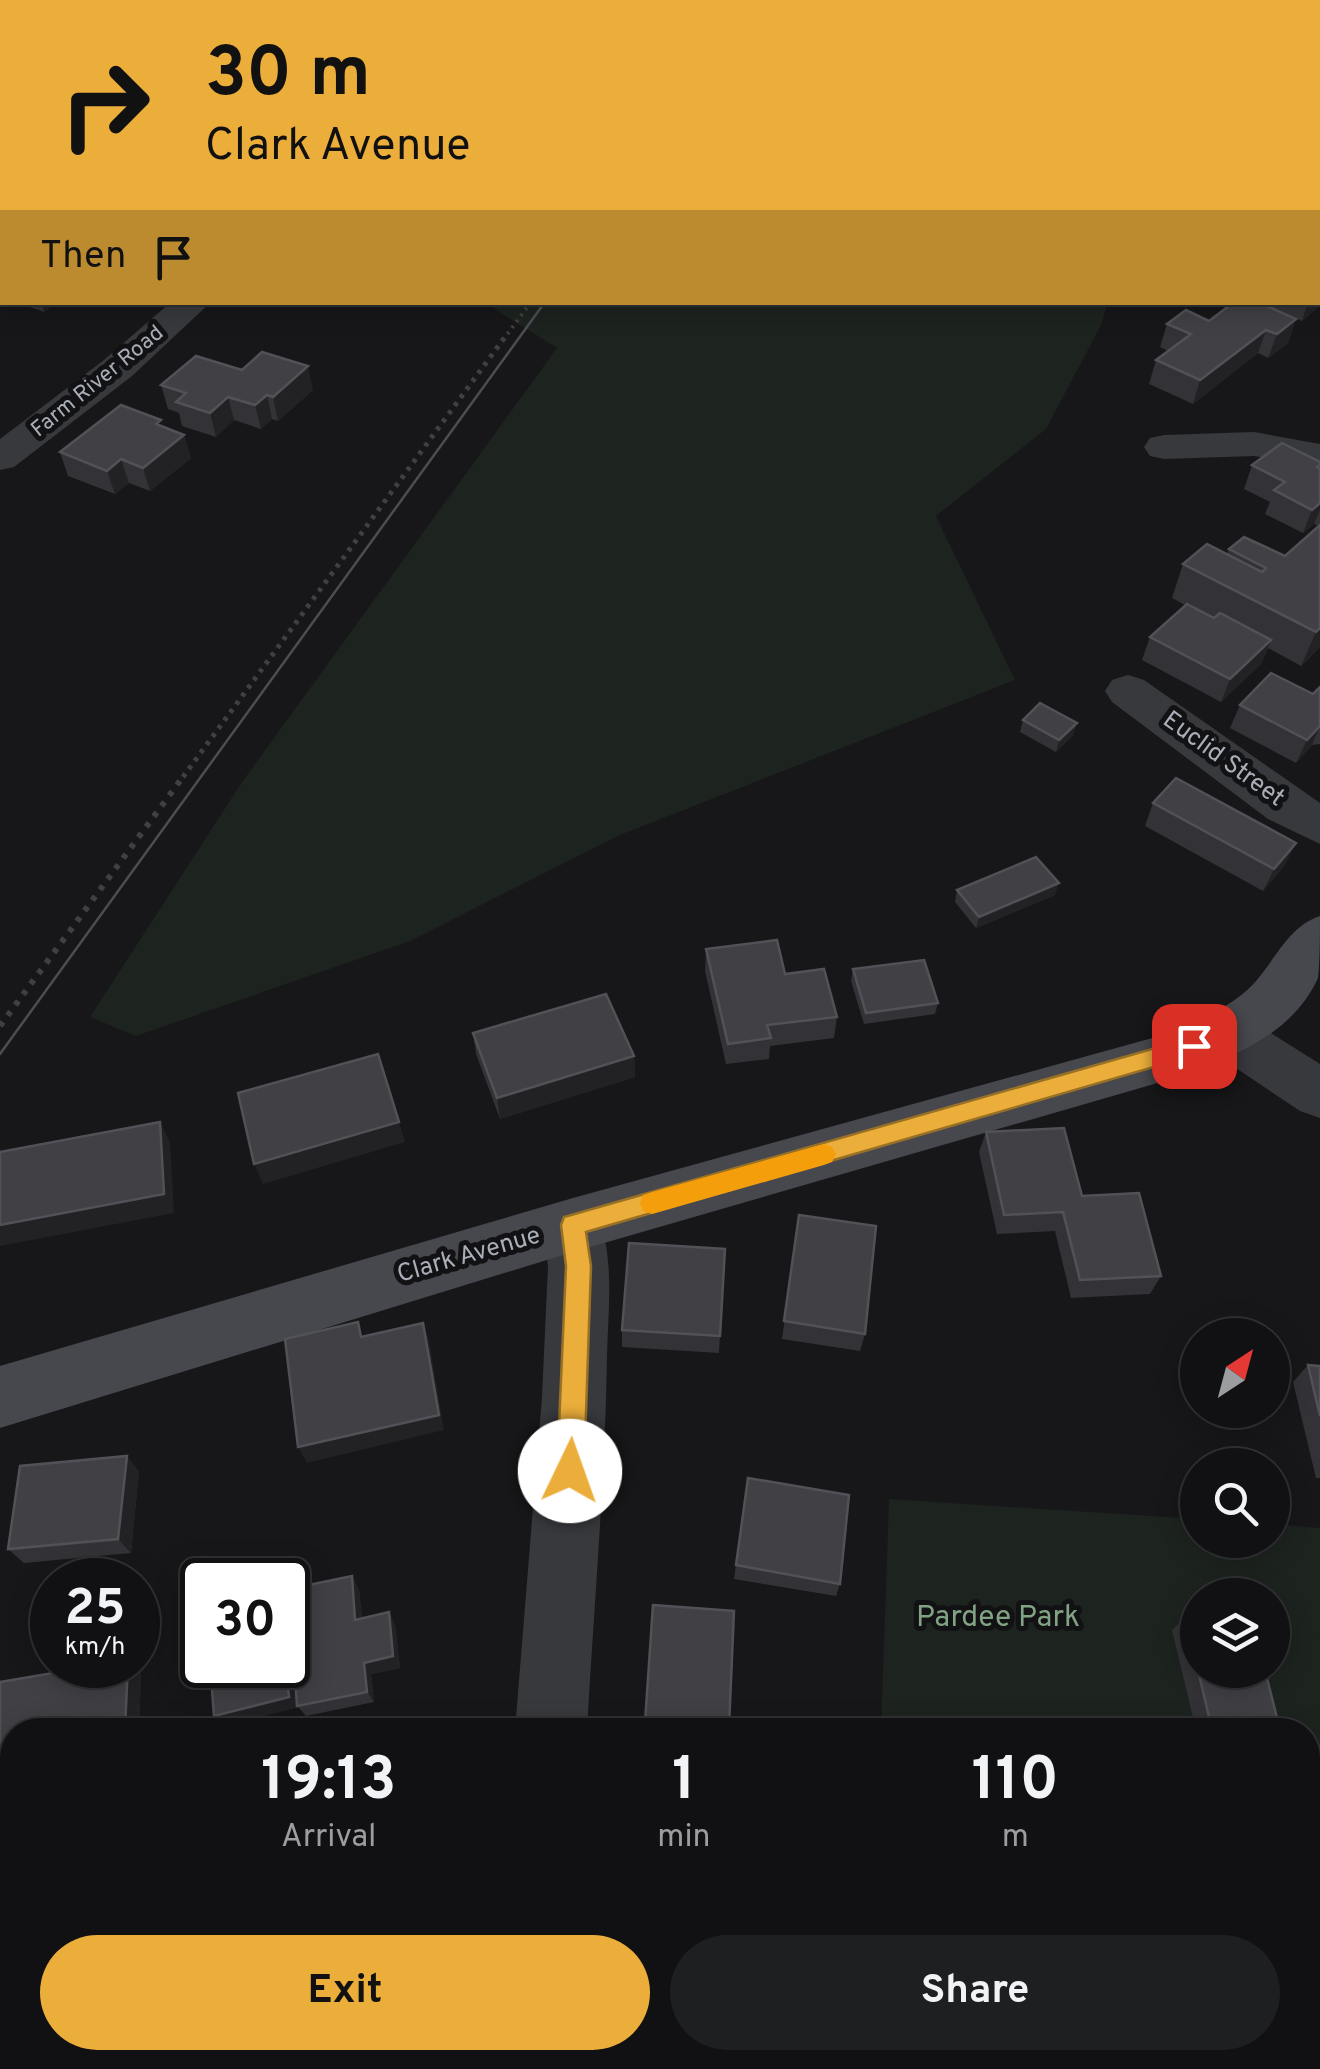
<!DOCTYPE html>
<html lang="en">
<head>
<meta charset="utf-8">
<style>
	:root { --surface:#111113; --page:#1e1f21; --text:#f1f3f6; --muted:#9c9da0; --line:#303133; --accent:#ecae3b }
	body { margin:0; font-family:Overpass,sans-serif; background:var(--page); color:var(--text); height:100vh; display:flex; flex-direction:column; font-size:38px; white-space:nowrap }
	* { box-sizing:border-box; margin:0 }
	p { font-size:32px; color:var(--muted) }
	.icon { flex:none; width:55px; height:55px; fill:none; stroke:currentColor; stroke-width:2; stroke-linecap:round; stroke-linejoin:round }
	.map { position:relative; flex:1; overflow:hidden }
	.panel { position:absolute; left:0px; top:1718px; width:1320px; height:352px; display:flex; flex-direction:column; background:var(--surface); border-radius:40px 40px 0 0; box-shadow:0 5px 25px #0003,0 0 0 2px var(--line) }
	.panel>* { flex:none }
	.banner { position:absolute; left:0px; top:0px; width:1320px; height:305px; box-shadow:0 5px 25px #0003,0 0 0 2px var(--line); background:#ecae3b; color:#111; overflow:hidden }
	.needle { width:65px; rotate:36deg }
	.buttons { position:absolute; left:1180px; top:1318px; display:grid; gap:20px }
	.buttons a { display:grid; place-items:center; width:110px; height:110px; border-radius:50%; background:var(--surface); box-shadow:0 5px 25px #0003,0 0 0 2px var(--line); font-size:50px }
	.speed { position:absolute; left:30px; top:1558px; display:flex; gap:20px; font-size:50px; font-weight:700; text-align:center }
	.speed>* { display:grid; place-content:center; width:130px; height:130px; border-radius:50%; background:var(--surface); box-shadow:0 5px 25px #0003,0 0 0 2px var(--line); line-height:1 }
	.speed small { font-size:25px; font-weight:400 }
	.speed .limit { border:5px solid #111; border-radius:15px; background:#fff; color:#111 }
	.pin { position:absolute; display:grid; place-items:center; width:85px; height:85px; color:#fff; margin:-42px; border-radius:20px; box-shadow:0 5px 15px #0006 }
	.me { position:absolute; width:110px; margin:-55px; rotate:3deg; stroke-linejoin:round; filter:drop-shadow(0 0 8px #0008) }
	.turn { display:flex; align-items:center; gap:35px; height:210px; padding:0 40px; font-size:45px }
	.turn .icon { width:130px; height:130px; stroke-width:2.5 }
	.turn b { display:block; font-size:70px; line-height:85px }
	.then { display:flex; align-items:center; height:95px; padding:0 40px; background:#0003; gap:20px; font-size:38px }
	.eta { display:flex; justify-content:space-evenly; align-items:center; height:170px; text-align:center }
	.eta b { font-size:60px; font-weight:700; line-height:70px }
	.action { display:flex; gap:20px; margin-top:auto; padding:20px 40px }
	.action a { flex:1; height:115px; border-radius:60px; background:var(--accent); color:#111; font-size:40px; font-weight:700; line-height:115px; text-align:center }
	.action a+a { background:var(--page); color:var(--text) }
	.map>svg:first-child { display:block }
</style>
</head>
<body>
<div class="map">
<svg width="1320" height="2069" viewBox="0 0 1320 2069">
	<rect width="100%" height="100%" fill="#171719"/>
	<g fill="#1d231e" fill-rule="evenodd">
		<polygon points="417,0 1227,0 412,2"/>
		<polygon points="485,303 1108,303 1100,327 1046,429 936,516 1015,680 620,835 410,941 136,1036 90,1017 242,782 557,348"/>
		<path d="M889,1499L1197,1519L1198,1540H1272L1273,1524L1320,1528V2069H869L870,2058H1308V1730H881ZM1198,1595H1272V1670H1198Z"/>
	</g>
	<polygon fill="#2d363c" points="40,0 417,0 38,2"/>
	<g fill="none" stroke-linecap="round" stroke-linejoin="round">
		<polyline stroke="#3e4044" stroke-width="4" stroke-dasharray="2.5 5" stroke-linecap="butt" points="503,340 531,302"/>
		<polyline stroke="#3e4044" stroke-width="5" stroke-dasharray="4 6" stroke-linecap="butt" points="183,777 505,337"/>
		<polyline stroke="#3e4044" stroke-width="6" stroke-dasharray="5 8" stroke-linecap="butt" points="0,1026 185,774"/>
		<g fill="#38393d" fill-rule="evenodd">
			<polygon points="171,302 211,302 132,376 14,467 0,470 0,439 104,360"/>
			<polygon points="1254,432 1320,444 1320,468 1254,456 1164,459 1150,456 1144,447 1150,438 1164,435"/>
			<polygon points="1128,675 1144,680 1320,803 1320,844 1268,819 1112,702 1105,691 1112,680"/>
			<polygon points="1228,1011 1247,1018 1320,1064 1320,1118 1300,1111 1209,1050 1201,1034 1209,1018"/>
			<path d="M573,1198L594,1206C616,1252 608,1307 607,1357C605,1481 594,1606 587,1730H515L542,1397L548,1266L543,1225L552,1206Z"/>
			<polygon points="457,2058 537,2058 535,2069 455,2069"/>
		</g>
		<path fill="#46484d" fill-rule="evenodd" d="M1320,916C1320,933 1320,963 1318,978C1290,1040 1220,1062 1161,1082L573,1252L0,1428V1366L573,1198L1156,1037C1189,1025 1218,1014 1245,992C1273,968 1284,928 1320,916Z"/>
		<polyline stroke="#4b4d52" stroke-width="2.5" points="0,1054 545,302"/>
	</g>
	<g fill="#333337">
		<polygon points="2,255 2,298 0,297 0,257"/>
		<polygon points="16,302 56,302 44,312"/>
		<polygon points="1258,302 1318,302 1320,306 1302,321"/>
		<polygon points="1296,319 1288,343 1268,358 1258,353 1193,404 1149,384 1156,360 1168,351 1160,347 1167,324 1209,321"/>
		<polygon points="161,385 313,390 278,421 272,419 261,429 234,420 216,437 182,426 179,413 168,409"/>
		<polygon points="163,427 184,435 191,458 150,491 129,483 115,494 68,476 60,452"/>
		<polygon points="1320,462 1320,647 1301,666 1268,648 1261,664 1221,702 1142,660 1150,637 1185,605 1172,598 1183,564 1227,554 1229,549 1285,556 1319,526 1314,524 1303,533 1265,514 1270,502 1244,489 1252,465"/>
		<polygon points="1320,687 1320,744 1312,745 1296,763 1230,728 1240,705 1313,694"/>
		<polygon points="1023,720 1073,735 1056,752 1020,732"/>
		<polygon points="1153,803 1285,865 1263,891 1145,826"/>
		<polygon points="957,890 1055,895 976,928 955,902"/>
		<polygon points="706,949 785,974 837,1017 834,1038 770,1046 769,1059 726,1064 705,971"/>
		<polygon points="853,969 938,1003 935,1014 864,1024 851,981"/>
		<polygon points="473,1033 634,1056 635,1077 500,1119 476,1054"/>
		<polygon points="986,1132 1082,1196 1161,1276 1150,1294 1071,1298 1055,1231 997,1234 979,1152"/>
		<polygon points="799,1215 865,1334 860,1351 782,1339"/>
		<polygon points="725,1249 719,1353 622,1347 622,1330"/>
		<polygon points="1308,1365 1320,1366 1320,1478 1316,1478 1293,1382"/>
		<polygon points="139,1471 131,1553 24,1563 8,1549"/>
		<polygon points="748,1478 840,1584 836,1596 734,1579"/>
		<polygon points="359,1589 362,1619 395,1624 400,1668 371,1674 374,1702 306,1716 298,1707 225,1726 214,1716 288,1665 288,1602 296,1684"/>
		<polygon points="734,1611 729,1730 645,1730 645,1722"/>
		<polygon points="1185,1618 1280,1730 1196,1730 1172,1630"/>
		<polygon points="100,1665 134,1665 141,1672 139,1730 12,1730 12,1796 0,1798 0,1682"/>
	</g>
	<g fill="#222225">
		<polygon points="1320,289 1320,306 1302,321 1308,302 1318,302 1318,291"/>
		<polygon points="41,302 56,302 44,312"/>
		<polygon points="1296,319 1288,343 1268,358 1277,334"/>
		<polygon points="1266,330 1258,353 1193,404 1200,380"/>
		<polygon points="308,366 313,390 278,421 273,397"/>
		<polygon points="267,395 272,419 261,429 255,405"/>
		<polygon points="228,397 234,420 216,437 210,413"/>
		<polygon points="184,435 191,458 150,491 143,468"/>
		<polygon points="121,459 129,483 115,494 107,471"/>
		<polygon points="1320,503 1320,510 1314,524 1303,533 1312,510"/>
		<polygon points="1320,628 1320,647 1301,666 1316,632"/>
		<polygon points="1271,640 1261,664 1221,702 1230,679"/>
		<polygon points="1077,723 1073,735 1056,752 1059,740"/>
		<polygon points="1320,726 1312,745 1296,763 1307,740"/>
		<polygon points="1296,843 1285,865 1263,891 1274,869"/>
		<polygon points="1059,883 1055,895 976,928 979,917"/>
		<polygon points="634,1056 635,1077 500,1119 497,1098"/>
		<polygon points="160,1122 170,1142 174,1213 0,1246 0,1225"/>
		<polygon points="399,1122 405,1142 263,1184 254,1164"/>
		<polygon points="423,1323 429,1340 444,1430 307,1463 298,1447"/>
		<polygon points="127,1456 139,1471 131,1553 118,1539"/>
		<polygon points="352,1576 359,1589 363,1632 355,1620"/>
		<polygon points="288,1602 298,1707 225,1726 214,1716 288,1665"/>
		<polygon points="389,1612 395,1624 400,1668 371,1674 374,1702 367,1692 364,1663"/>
		<polygon points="128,1665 134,1665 141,1672 139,1730 128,1730 125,1728"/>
		<polygon points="81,2058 98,2058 94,2069 77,2069"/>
		<polygon points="368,2058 377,2058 375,2066 366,2064"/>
	</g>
	<g fill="#404045" stroke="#505257" stroke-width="2.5">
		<polygon points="1318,243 1320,244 1320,264 1318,266"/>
		<polygon points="2,255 2,277 0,276 0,257"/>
		<polygon points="1318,271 1320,272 1320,289 1318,291"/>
		<polygon points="1234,302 1258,302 1296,319 1277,334 1266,330 1200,380 1156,360 1191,334 1167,324 1186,310 1209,321"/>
		<polygon points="262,352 308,366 273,397 267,395 255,405 228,397 210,413 176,402 186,393 161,385 196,356 242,370"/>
		<polygon points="121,405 161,420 156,424 184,435 143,468 121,459 107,471 60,452"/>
		<polygon points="1282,443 1320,462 1320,465 1317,467 1320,469 1320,503 1312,510 1274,490 1285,482 1252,465"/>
		<polygon points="1320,525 1320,628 1316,632 1183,564 1207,544 1262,572 1266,568 1229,549 1244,537 1285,556"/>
		<polygon points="1187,604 1214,618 1220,613 1271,640 1230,679 1150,637"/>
		<polygon points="1271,673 1313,694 1320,687 1320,726 1307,740 1240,705"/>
		<polygon points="1040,703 1077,723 1059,740 1023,720"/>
		<polygon points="1176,778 1296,843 1274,869 1153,803"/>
		<polygon points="1036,857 1059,883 979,917 957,890"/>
		<polygon points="777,940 785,974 824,969 837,1017 767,1025 771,1038 728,1044 706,949"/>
		<polygon points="924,960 938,1003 866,1013 853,969"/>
		<polygon points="606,994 634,1056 497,1098 473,1033"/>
		<polygon points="378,1054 399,1122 254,1164 238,1093"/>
		<polygon points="160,1122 164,1194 0,1225 0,1152"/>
		<polygon points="1064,1128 1082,1196 1139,1193 1161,1276 1080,1280 1063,1212 1004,1215 986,1132"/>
		<polygon points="799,1215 876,1226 865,1334 784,1321"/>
		<polygon points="629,1243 725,1249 720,1336 622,1330"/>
		<polygon points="358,1322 361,1337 423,1323 439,1415 298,1447 285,1339"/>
		<polygon points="1308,1365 1320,1366 1320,1416"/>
		<polygon points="127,1456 118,1539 8,1549 20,1466"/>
		<polygon points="748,1478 849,1495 840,1584 736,1565"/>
		<polygon points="352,1576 355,1620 389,1612 393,1656 364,1663 367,1692 297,1706 289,1589"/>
		<polygon points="653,1605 734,1611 729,1728 645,1722"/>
		<polygon points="1185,1618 1198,1618 1198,1669"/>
		<polygon points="100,1665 128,1665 125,1728 111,1730 12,1730 12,1784 0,1786 0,1682"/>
		<polygon points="210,1665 286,1665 289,1697 214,1716"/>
		<polygon points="1198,1670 1265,1670 1280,1730 1212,1730"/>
		<polygon points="8,2008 12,2009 12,2058 81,2058 77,2069 0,2069 0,2030"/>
		<polygon points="333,2058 368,2058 366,2064"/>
		<polygon points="701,2058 709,2058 735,2063 736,2058 793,2058 792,2069 699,2069"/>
	</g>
	<polygon fill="#ecae3b" stroke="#997126" stroke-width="2.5" points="1194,1037 1202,1040 1206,1046 1202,1053 586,1232 591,1266 584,1471 580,1480 570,1484 561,1480 557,1471 566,1266 561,1225 564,1217"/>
	<polygon fill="#f59e0b" points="824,1144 832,1147 836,1154 832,1162 824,1165 652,1214 643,1211 640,1203 643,1195 652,1192"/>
	<g text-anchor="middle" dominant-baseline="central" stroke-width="10" stroke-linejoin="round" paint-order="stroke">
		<g font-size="22" fill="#a9aeb8" stroke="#121214">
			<text transform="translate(98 382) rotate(-39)">Farm River Road</text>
		</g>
		<g font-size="25" fill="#a9aeb8" stroke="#121214">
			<text transform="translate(1223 760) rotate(36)">Euclid Street</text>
			<text transform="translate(469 1256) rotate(-16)">Clark Avenue</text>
		</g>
		<g font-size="30" fill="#81a283" stroke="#121214">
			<text x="998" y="1618">Pardee Park</text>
		</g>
	</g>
</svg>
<div class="buttons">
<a><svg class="needle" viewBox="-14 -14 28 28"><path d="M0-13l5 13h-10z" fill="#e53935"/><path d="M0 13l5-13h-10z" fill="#9c9da0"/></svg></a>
<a><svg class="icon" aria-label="search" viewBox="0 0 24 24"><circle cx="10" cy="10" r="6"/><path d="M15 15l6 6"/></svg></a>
<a><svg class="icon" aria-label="layers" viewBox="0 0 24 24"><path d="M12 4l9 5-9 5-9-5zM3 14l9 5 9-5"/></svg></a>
</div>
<div class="speed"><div>25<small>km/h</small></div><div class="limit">30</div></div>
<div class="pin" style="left:1194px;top:1046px;background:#d93025"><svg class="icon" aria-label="arrive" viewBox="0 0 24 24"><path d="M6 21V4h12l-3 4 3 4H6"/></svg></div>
<svg class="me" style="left:570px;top:1471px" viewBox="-20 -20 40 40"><circle r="19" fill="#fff"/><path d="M0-13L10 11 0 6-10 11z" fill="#ecae3b"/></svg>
<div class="banner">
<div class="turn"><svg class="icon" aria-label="right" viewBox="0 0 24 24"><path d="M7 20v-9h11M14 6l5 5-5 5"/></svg><div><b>30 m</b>Clark Avenue</div></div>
<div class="then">Then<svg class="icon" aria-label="arrive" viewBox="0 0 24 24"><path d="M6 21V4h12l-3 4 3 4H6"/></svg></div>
</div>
<section class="panel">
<div class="eta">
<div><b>19:13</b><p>Arrival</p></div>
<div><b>1</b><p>min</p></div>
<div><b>110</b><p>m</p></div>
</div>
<div class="action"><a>Exit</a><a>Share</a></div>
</section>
</div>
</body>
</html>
